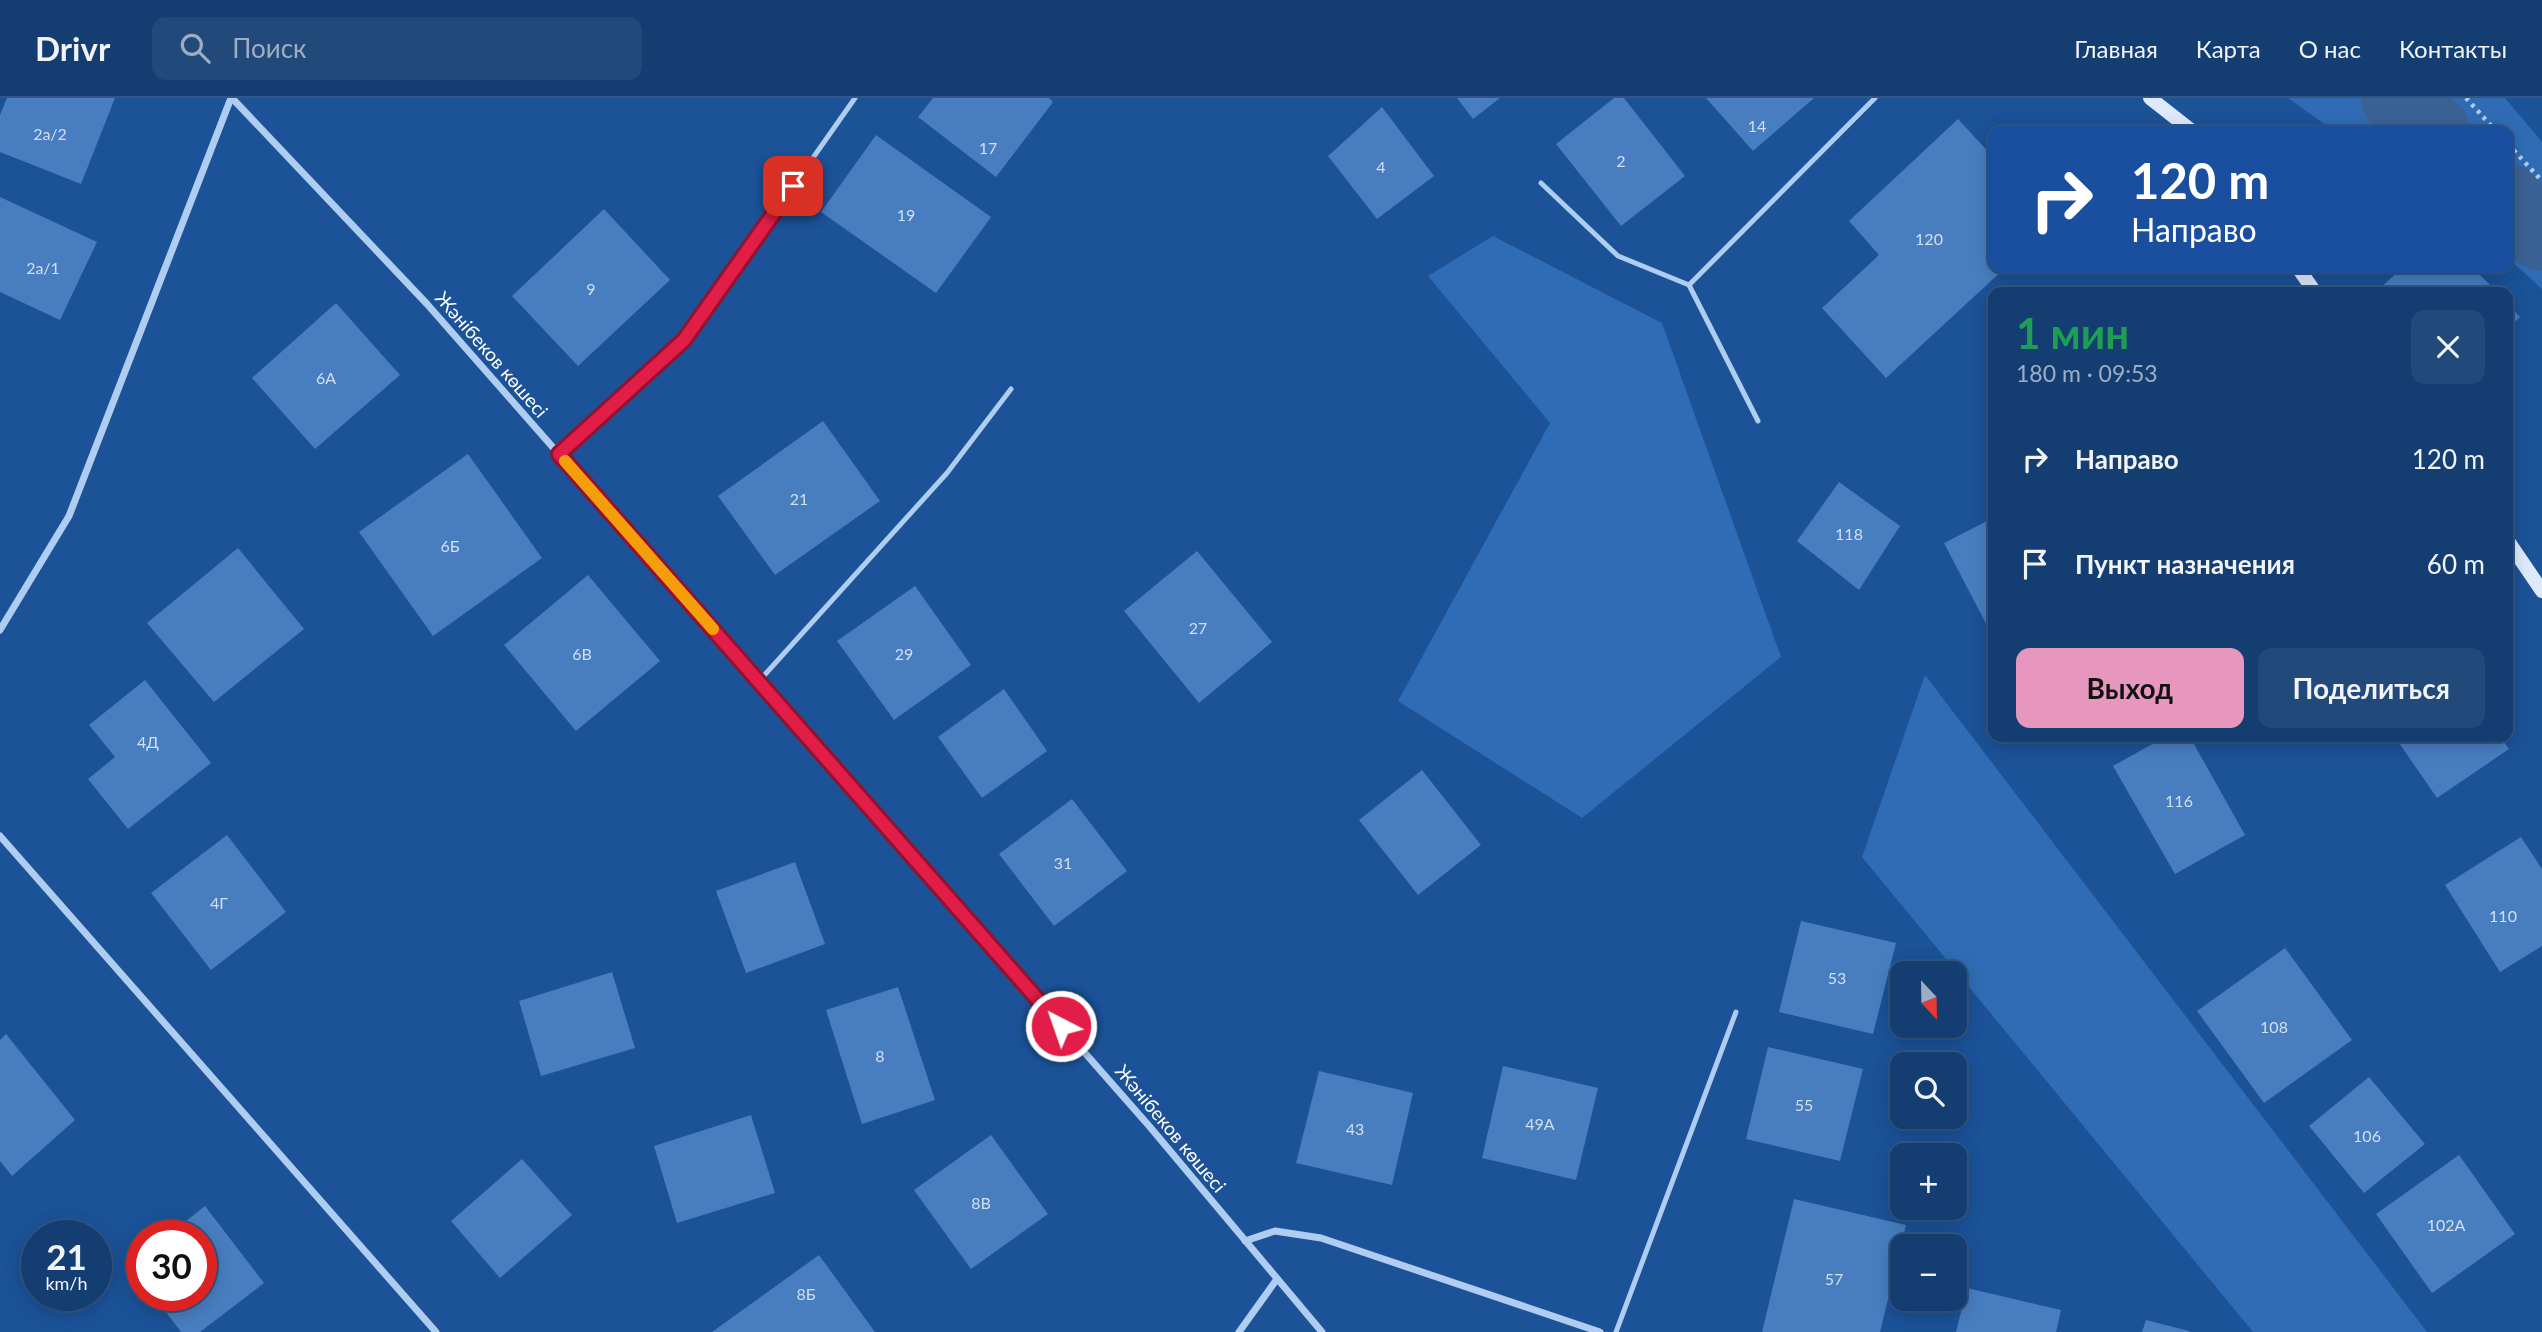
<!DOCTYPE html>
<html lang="ru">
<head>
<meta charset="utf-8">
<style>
	:root { --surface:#143e72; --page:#21497a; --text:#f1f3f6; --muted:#9daec4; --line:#335784; --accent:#e797bd }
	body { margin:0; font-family:Lato,sans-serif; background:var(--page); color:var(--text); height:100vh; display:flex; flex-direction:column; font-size:26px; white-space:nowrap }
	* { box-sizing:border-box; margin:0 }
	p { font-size:23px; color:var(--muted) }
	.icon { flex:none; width:38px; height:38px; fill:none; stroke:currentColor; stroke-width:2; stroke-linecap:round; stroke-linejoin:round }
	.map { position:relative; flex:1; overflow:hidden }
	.drawer { position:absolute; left:1988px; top:189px; width:525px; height:455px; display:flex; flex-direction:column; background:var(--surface); border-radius:14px; box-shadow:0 4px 18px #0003,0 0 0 2px var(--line) }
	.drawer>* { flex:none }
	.guide { position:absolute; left:1988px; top:28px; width:525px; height:147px; border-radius:14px; box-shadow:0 4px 18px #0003,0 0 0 2px var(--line); background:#1a4fa0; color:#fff; overflow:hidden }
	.needle { width:46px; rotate:158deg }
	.controls { position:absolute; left:1890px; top:863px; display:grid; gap:14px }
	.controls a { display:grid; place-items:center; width:77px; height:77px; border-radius:14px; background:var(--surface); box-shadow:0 4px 18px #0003,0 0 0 2px var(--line); font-size:35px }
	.speed { position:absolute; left:21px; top:1122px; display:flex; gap:14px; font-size:35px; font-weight:700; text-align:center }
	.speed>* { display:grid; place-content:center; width:91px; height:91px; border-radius:50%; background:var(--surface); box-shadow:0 4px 18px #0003,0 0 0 2px var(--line); line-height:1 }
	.speed small { font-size:18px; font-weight:400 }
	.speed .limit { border:10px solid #d22; background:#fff; color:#111 }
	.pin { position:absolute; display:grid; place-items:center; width:60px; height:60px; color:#fff; margin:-30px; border-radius:14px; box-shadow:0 4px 10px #0006 }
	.me { position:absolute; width:77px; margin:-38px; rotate:319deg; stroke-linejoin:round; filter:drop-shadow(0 0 5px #0008) }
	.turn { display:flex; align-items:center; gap:24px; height:147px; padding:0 28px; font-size:32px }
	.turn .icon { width:91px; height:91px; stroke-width:2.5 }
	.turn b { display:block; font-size:49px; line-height:60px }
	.round { display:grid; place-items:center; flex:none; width:74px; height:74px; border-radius:14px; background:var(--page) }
	.overview { display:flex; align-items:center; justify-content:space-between; height:119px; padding:0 28px }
	h1 { font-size:42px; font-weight:700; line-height:52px; color:#1e9e55 }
	.action { display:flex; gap:14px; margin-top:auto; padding:14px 28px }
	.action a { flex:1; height:80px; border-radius:14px; background:var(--accent); color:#111; font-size:28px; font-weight:700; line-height:80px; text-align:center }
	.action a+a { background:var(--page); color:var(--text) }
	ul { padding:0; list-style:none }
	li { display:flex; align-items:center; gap:21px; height:105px; padding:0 28px }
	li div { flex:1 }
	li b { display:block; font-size:26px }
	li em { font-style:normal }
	header { display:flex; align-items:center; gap:42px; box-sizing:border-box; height:98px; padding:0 35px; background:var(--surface); border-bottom:2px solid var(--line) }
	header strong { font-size:33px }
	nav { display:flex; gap:38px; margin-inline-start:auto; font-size:24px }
	.search { width:490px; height:63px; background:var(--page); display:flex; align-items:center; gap:18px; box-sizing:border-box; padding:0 24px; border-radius:14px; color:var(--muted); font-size:26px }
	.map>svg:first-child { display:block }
</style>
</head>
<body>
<header>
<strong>Drivr</strong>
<div class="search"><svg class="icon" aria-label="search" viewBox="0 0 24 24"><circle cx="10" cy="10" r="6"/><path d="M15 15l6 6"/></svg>Поиск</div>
<nav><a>Главная</a><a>Карта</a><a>О нас</a><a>Контакты</a></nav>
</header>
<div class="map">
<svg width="2542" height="1234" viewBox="0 0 2542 1234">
	<rect width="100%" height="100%" fill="#1b5298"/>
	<g fill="#2f6cb5">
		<polygon points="2288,0 2505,0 2542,44 2542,191 2508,160 2508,33 2334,33"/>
		<polygon points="1493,138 1662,225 1781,559 1582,720 1398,603 1550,325 1428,178"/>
		<polygon points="1925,577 2427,1234 2253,1234 1862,759"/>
	</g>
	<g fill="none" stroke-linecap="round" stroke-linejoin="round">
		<g stroke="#3b6295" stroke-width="74">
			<polyline points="2398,0 2433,33"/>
			<polyline points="2508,103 2542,136"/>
		</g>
	</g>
	<g fill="#487ec0">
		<polygon points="7,0 115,0 81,86 0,54 0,17"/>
		<polygon points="933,0 1049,0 1053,4 996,79 918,19"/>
		<polygon points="1457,0 1500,0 1473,21"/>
		<polygon points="1614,0 1624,0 1685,78 1621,128 1556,46"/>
		<polygon points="1706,0 1814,0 1753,53"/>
		<polygon points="1382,9 1434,78 1377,121 1328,58"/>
		<polygon points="1958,21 1993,59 1993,170 2005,170 1886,280 1822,210 1879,157 1849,123"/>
		<polygon points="876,37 991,119 936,195 821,114"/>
		<polygon points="0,99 97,144 60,222 0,194"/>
		<polygon points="604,111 670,182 578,268 512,198"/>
		<polygon points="2402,170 2473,170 2497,194 2376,194"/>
		<polygon points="336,205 400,277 315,351 252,280"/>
		<polygon points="2508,206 2520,219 2508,230"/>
		<polygon points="823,323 880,403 775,477 718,398"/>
		<polygon points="468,356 542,460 433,538 359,434"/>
		<polygon points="1839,384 1900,428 1859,492 1797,443"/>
		<polygon points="1993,420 1993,539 1944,445"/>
		<polygon points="238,450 304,531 214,604 147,525"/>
		<polygon points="1197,453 1272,544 1199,605 1124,513"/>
		<polygon points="588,477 660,563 576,633 504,547"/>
		<polygon points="915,488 971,567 894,622 837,543"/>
		<polygon points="145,582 211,665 128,731 88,681 115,659 89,627"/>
		<polygon points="1004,591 1047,653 982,700 938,639"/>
		<polygon points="2165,639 2190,639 2245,737 2175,776 2113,668"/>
		<polygon points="2395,639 2500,639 2509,651 2437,700"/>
		<polygon points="1422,672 1481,747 1418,797 1359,722"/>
		<polygon points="1072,701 1127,773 1054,828 999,756"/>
		<polygon points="227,737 286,814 211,872 151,795"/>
		<polygon points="2521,739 2542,771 2542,848 2500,874 2445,787"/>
		<polygon points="795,764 825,846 746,875 716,793"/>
		<polygon points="1801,823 1896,845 1873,936 1779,914"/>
		<polygon points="2285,850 2352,942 2264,1005 2197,913"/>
		<polygon points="612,874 635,950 541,978 519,903"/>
		<polygon points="898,889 935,1002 862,1026 826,912"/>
		<polygon points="6,936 75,1022 12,1078 0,1063 0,942"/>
		<polygon points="1768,949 1863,971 1840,1063 1746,1041"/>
		<polygon points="1503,968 1598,990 1576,1082 1482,1060"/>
		<polygon points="1319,973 1413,995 1392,1087 1296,1065"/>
		<polygon points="2369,979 2425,1046 2364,1095 2309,1028"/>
		<polygon points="751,1017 775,1095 677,1125 654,1048"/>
		<polygon points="991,1037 1048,1116 971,1171 914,1092"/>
		<polygon points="2459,1057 2515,1136 2432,1195 2376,1116"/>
		<polygon points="522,1061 572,1117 500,1180 451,1123"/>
		<polygon points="1794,1101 1906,1127 1880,1234 1762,1234"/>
		<polygon points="205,1108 264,1185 200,1234 181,1234 153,1197 201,1197 201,1138 167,1138"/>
		<polygon points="142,1157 142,1182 130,1166"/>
		<polygon points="819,1157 875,1234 712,1234"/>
		<polygon points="1967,1190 2061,1212 2056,1234 1956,1234"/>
		<polygon points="2146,1222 2189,1233 2189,1234 2142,1234"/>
	</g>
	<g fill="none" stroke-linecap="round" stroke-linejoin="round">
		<g stroke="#afcdf0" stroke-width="4.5" stroke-dasharray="3.5 5" stroke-linecap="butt">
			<polyline points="2466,0 2496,33"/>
			<polyline points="2508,46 2542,83"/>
		</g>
		<g stroke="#afcdf0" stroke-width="5">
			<polyline points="1541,85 1618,158 1689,187"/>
			<polyline points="1758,323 1689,187 1875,0"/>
			<polyline points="559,356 685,242 855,0"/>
			<polyline points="759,583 947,375 1011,291"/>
			<polyline points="1616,1234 1736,914"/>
		</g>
		<g stroke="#afcdf0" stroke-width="7">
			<polyline points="232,0 427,206 1150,1029 1322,1234"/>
			<polyline points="0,532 69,418 231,0"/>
			<polyline points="0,738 436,1234"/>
			<polyline points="1245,1143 1275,1133 1321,1140 1600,1234"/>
			<polyline points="1239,1234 1277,1181"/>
		</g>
		<g stroke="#ddeafb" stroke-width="14">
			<polyline points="2150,0 2192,33"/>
			<polyline points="2298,170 2315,194"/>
			<polyline points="2508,443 2542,493"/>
		</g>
	</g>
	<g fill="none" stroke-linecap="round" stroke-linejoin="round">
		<defs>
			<polyline id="route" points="793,88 684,242 559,356 1061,928"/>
		</defs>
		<use href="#route" stroke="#92132f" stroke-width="18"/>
		<use href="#route" stroke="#e11d48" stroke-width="12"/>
		<polyline stroke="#f59e0b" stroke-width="12" points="565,363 713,531"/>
	</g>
	<g text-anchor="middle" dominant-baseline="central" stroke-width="7" stroke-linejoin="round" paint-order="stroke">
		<g font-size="16" fill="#d1dfef">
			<text x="1757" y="27">14</text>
			<text x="50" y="35">2а/2</text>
			<text x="988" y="49">17</text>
			<text x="1621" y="62">2</text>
			<text x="1381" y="68">4</text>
			<text x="906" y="116">19</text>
			<text x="1929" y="140">120</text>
			<text x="43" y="169">2а/1</text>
			<text x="591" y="190">9</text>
			<text x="326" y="279">6А</text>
			<text x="799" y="400">21</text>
			<text x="1849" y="435">118</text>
			<text x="450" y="447">6Б</text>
			<text x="1198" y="529">27</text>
			<text x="582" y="555">6В</text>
			<text x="904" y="555">29</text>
			<text x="148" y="643">4Д</text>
			<text x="2179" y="702">116</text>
			<text x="1063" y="764">31</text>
			<text x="219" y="804">4Г</text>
			<text x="2503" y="817">110</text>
			<text x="1837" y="879">53</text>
			<text x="2274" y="928">108</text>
			<text x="880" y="957">8</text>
			<text x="1804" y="1006">55</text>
			<text x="1540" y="1025">49А</text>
			<text x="1355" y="1030">43</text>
			<text x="2367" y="1037">106</text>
			<text x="981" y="1104">8В</text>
			<text x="2446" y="1126">102А</text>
			<text x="1834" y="1180">57</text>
			<text x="806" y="1195">8Б</text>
		</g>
		<g font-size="19" fill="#fff" stroke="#1b5298">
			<text transform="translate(492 256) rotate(49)">Жәнібеков көшесі</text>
			<text transform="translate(1171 1030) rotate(50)">Жәнібеков көшесі</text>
		</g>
	</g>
</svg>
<div class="controls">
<a><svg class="needle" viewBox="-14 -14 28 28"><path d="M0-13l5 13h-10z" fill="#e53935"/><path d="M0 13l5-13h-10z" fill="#9daec4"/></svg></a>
<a><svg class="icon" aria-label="search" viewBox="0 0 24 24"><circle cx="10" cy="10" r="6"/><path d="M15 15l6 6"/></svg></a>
<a>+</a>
<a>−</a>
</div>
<div class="speed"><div>21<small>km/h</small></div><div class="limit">30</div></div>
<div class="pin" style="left:793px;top:88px;background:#d93025"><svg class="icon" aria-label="arrive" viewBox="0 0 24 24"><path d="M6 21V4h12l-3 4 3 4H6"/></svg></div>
<svg class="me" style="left:1061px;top:928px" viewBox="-20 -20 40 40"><circle r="17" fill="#e11d48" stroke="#fff" stroke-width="3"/><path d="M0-11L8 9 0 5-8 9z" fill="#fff"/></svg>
<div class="guide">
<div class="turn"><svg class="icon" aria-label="right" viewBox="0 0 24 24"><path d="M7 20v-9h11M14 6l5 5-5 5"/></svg><div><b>120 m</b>Направо</div></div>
</div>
<section class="drawer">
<div class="overview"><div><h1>1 мин</h1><p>180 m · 09:53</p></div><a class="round"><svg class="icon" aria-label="close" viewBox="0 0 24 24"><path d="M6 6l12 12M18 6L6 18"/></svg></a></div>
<ul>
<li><svg class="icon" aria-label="right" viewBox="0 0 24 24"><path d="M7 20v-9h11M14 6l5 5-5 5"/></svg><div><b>Направо</b></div><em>120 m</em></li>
<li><svg class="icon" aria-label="arrive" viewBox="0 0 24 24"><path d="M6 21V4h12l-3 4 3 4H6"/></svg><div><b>Пункт назначения</b></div><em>60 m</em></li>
</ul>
<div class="action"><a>Выход</a><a>Поделиться</a></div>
</section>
</div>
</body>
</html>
